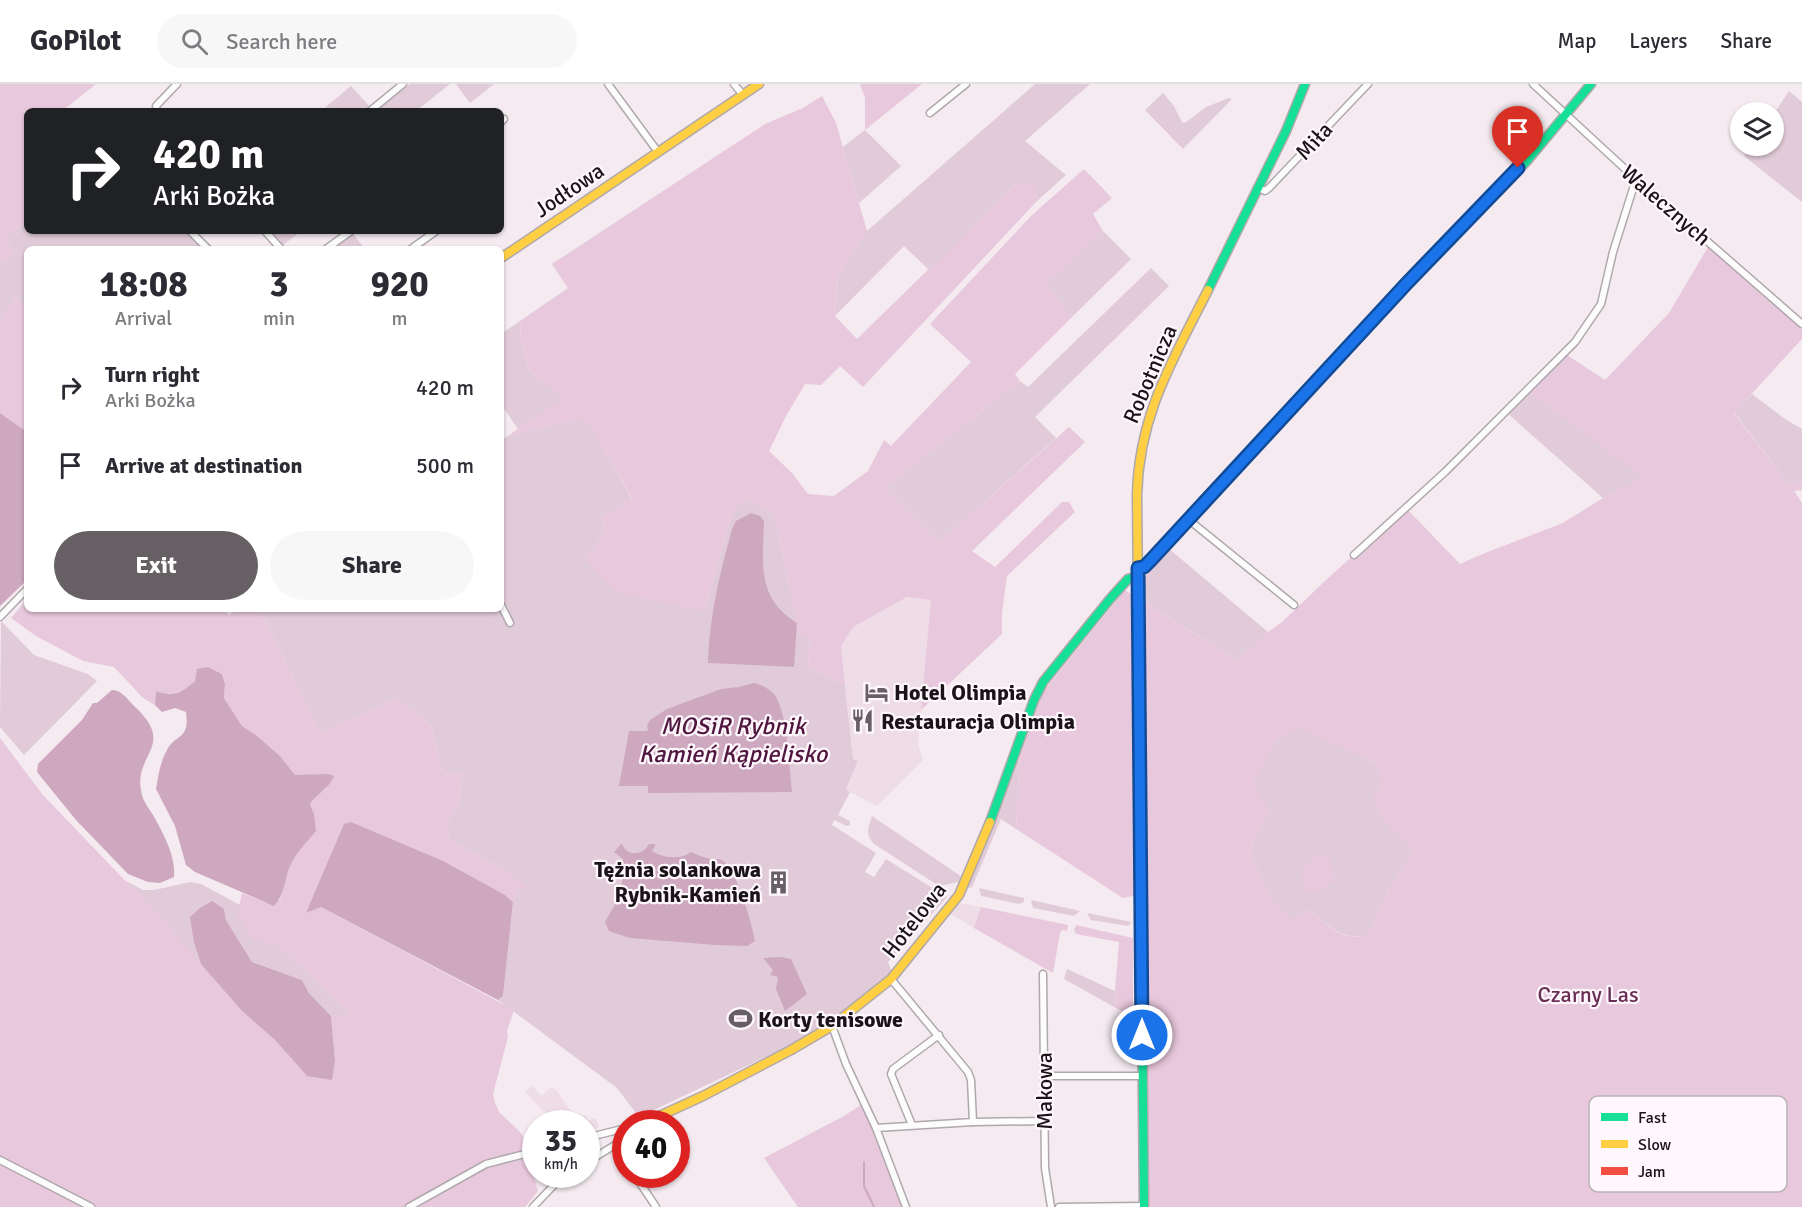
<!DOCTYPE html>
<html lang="en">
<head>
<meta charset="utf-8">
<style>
	:root { --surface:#fff; --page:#f7f7f7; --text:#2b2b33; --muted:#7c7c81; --line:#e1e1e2; --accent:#665f64 }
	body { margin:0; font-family:Signika,sans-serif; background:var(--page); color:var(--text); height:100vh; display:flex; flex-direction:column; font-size:22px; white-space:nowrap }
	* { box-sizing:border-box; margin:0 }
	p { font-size:20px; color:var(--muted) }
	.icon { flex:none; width:33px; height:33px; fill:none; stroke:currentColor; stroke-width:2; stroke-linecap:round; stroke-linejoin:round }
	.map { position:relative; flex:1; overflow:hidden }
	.drawer { position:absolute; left:24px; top:162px; width:480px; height:366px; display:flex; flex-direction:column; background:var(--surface); border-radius:9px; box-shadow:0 2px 4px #0004 }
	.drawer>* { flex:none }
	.banner { position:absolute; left:24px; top:24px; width:480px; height:126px; border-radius:9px; box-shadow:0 2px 4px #0004; background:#202124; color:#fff; overflow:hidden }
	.tools { position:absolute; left:1730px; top:18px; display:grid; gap:12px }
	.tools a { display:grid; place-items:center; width:54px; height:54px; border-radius:50%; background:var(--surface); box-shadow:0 2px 4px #0004; font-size:30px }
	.speed { position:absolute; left:522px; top:1026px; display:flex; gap:12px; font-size:30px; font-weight:700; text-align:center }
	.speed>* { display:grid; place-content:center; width:78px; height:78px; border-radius:50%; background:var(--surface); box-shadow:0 2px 4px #0004; line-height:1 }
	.speed small { font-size:15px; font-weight:400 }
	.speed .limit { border:9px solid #d22; background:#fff; color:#111 }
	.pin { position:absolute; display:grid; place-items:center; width:51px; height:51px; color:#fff; margin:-62px -26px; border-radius:50% 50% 50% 0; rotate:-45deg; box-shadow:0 0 6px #0007 }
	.pin .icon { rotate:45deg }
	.me { position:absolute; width:66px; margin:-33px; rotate:0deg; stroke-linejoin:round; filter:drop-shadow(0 0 4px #0008) }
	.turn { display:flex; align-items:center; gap:21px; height:126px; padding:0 30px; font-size:27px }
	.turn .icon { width:78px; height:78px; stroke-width:2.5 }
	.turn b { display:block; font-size:42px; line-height:51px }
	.eta { display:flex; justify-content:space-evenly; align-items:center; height:102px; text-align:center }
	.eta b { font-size:36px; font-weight:800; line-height:42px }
	.primary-button { display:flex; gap:12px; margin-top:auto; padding:12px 30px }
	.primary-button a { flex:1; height:69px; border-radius:36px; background:var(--accent); color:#fff; font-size:24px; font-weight:800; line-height:69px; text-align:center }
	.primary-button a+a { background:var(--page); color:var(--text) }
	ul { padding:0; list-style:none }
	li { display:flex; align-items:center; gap:18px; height:78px; padding:0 30px }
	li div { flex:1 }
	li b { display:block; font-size:22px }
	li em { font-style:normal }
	header { display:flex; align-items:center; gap:36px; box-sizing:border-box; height:84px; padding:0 30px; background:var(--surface); border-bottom:2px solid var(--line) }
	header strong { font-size:28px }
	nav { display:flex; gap:33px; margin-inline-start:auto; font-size:21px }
	.search { width:420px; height:54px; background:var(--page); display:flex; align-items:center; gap:15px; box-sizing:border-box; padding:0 21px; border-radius:33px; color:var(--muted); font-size:22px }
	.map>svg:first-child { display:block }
</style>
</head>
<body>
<header>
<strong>GoPilot</strong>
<div class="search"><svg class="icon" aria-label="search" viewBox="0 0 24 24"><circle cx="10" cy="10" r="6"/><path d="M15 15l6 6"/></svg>Search here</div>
<nav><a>Map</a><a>Layers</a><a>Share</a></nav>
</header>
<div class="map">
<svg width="1802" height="1123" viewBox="0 0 1802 1123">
	<rect width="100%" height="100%" fill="#f4eaf0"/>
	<g fill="#eedce7">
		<polygon points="907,513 932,516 918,660 923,676 877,722 846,706 858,677 853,676 841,562 853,543"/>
		<polygon points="960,819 981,823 974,844 951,830"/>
		<polygon points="533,1002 541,1012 551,1004 556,1006 573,1030 577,1034 586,1031 588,1036 596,1034 599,1043 591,1046 592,1049 587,1050 586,1040 555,1039 525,1008"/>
	</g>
	<g fill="#e1cbd8">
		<polygon points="410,0 450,0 416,27 377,27"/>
		<polygon points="456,0 494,0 470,19"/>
		<polygon points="1035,0 1090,0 1025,57 1066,91 1036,118 1037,100 1016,100 929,186 904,162 835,232 838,192 867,147"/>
		<polygon points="351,2 371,24 367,27 321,27"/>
		<polygon points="1789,7 1802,18 1802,118 1744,72 1751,62 1773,62 1773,31"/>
		<polygon points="1163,9 1174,22 1182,38 1185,39 1206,23 1229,14 1232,15 1183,65 1145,26"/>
		<polygon points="865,46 901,82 859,119 843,63"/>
		<polygon points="27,138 27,147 184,147 202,165 27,165 27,225 15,213 0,235 0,178 15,168 5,153"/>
		<polygon points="270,147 298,147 299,149 283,161"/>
		<polygon points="1103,147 1131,175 1073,232 1045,201"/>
		<polygon points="353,150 365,165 332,165"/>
		<polygon points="1151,184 1169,202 1035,333 1056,354 939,458 885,404 1020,297 1028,303"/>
		<polygon points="520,237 521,258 529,287 565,314 518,345 501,320 501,250"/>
		<polygon points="1529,307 1644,394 1603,414 1506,328"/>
		<polygon points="1752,310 1785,335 1802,345 1802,397 1788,400 1734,328"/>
		<polygon points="587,336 632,415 601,434 606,445 586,476 704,527 732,429 745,415 774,431 799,547 810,554 808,584 845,601 853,675 858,677 846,705 850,708 838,731 850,737 850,741 847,742 834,736 832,741 876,769 865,788 874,793 886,775 947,813 888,878 892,888 842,930 791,961 639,1033 617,1004 498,916 503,912 513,818 517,809 526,803 502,784 450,756 446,741 459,720 462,688 443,691 431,641 397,614 320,650 260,525 501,525 501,356 506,353 558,339"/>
		<polygon points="1168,464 1268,548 1237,576 1143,517 1144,494 1153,482 1153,478"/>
		<polygon points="1,537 34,571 88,590 97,597 24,671 0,643"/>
		<path d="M1301,643L1375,679L1379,690V706L1373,713C1382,735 1388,746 1409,757L1412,768C1407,779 1400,787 1394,797C1383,814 1378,835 1366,852C1329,857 1324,827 1304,826L1294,836C1271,824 1257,788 1250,764L1269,725L1247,699L1277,656Z"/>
		<polygon points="1020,665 1016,745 1001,735 972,803 969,804 966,802"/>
		<path d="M872,732L962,793L958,798L939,802L874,760C865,750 868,744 872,732Z"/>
		<polygon points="124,796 143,806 154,806 190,798 201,800 240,821 238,832 277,859 351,931 331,932 309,909 302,896 252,878 226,836 224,825 194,859 201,880"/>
		<polygon points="979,804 1024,814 1024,818 1019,820 981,812"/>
		<polygon points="1031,816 1080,827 1074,832 1033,824"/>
		<polygon points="1087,829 1132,838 1128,842 1091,836"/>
		<polygon points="1067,885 1115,907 1116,924 1064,895"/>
	</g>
	<g fill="#e8c8dc" fill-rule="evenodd">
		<polygon points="0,0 96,0 62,27 27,27 27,138 5,153 15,168 0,178"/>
		<polygon points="860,0 922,0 865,46 865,14"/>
		<polygon points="822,12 836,39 867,147 838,192 835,232 857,255 1016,100 1038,100 1036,118 863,303 840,282 821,301 805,300 786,332 769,367 792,389 808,410 834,412 868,387 884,356 891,362 971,278 930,240 1032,131 1084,85 1112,114 1093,130 1103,147 1045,201 1073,232 1015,290 1020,297 885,404 939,458 1069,343 1085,358 972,467 995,483 1062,418 1069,418 1075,428 1007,492 1002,529 1002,550 921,626 931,516 907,513 853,543 841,562 845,601 808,584 810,554 799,548 774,431 745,415 732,429 704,527 615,508 586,476 606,445 601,434 632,414 587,337 558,339 506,353 564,314 529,287 521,258 520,237 568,204 552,180 765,40 803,24"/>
		<path d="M1708,163L1802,245V255L1734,329L1788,400L1802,397V406L1794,407L1802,419V1123H1146L1137,811L1123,814L1016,745L1020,665L1034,622L1046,604L1125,506L1237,576L1268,548L1282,538L1326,496L1406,424L1460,480L1480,471L1563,439L1603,414L1643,394L1529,307L1567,271L1605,296L1669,229ZM1301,644L1375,679L1379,690V706L1372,713C1382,734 1387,746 1408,757L1412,768C1406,779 1400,787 1394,797C1383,814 1378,835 1366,852C1329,858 1324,827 1304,826L1294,835C1271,824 1257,788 1250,764L1269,725L1252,700L1277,656Z"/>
		<polygon points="15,213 27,225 27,348 0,329 0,235"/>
		<path d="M27,515V525H223L229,531L238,525H260L320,650L397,614L431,641L443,691L462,688L459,720L446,741L450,756L502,784L527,803L517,809L513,818L505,811L351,738L306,829L321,823L514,926L507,947L508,953L493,1010L495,1019L499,1028L522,1050L538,1107L525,1123H0V654L43,711L180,854L242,927L275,956L307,992L335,976L331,932L350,930L277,860L254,857L237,832L242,809L266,819L280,816L289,782L314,730L310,720L316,711L327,704L295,692L280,672L256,651L242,642L224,614L225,600L222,590L208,583C192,600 181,615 156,607L155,621L143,614L114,583L83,577L36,552L11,534Z"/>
		<path d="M1318,771L1329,772L1334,787V797L1312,810L1306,808C1297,790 1304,783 1318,771Z"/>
		<polygon points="981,823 1068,841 1067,847 1062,846 1060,849 1053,889 974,844"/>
		<polygon points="1076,841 1133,854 1133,933 1116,924 1115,907 1119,858 1076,850 1074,846"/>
		<polygon points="861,1021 873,1046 902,1123 798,1123 764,1074 844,1032"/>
	</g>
	<g fill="#cda8bf">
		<polygon points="0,329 27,348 27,496 0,522"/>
		<path d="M751,429L760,432L764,437C763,479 756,514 797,539L794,583L708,579C710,530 719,493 732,445L736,437Z"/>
		<path d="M208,583L222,590L225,600L224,614L242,642L256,651L280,672L295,691L328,690L334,692C329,705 317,709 310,720L314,730L316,747C307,758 296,768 290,782C284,796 285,811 274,822L195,788L186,781L175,742L156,705C158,693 160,679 166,668C175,648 190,658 186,628L175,624L162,628L155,621L156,607C174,613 181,609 195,597L197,585Z"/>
		<path d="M754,599C762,601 768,604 774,610C788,628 789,684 792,708L648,709V702H619L629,647H648L647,642L650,636L667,625L721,605L739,603Z"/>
		<path d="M112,606C122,606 127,615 134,622C177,661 134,670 141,706C142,716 148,723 153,731C163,749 176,772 174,793L160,799L148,798L128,790L76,736L37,688L38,680L82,636L93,619H97Z"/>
		<polygon points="351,738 443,777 505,811 513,818 503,912 498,916 321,823 306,829 344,740"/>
		<path d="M622,759C625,773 643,772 649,760H656L652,767C662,774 681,776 691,768C698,771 706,775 714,775C718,776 719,774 723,777C737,786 752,840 755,857L747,862L715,861L630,854L609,847L605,838L615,820L617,821L621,818L623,775L614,768Z"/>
		<polygon points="212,817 224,825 226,836 252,878 302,896 309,909 331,932 335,976 332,996 307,992 275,956 242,927 201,880 194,859 190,833 200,824"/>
		<polygon points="781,873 791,875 807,910 785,927 776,905 778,893 770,891 773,886 763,874"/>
	</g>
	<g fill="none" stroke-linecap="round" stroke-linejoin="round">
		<polyline stroke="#cda8bf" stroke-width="2" points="864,1078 864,1102 874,1123"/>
		<defs>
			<g id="street">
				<polyline points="608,0 658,68"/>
				<polyline points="734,0 743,11"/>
				<polyline points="1533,0 1636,95 1802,240"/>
				<polyline points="157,27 156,22 177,0"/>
				<polyline points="370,27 403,0"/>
				<polyline points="930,29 966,0"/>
				<polyline points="501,38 504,35"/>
				<polyline points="1258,104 1265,107 1269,104 1368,0"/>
				<polyline points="190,147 208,165"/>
				<polyline points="265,147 281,165"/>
				<polyline points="326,165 351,147"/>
				<polyline points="411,165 436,147"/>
				<polyline points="1189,436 1294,521"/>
				<polyline points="1354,471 1445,388 1575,258 1601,220 1613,168 1636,95"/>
				<polyline points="501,521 510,539"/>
				<polyline points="0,533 27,505"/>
				<polyline points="1043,890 1045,1084 1051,1123"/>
				<polyline points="891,895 968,988 971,996 973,1038 876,1044 906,1123"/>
				<polyline points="832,942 846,980 876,1044"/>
				<polyline points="1044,992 1142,992"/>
				<polyline points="973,1038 1044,1037"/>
				<polyline points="912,1041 891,990 893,985 939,951"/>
				<polyline points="586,1054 626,1044"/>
				<polyline points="616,1062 626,1076"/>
				<polyline points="0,1076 91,1123"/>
				<polyline points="586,1079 626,1054"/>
				<polyline points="634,1090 656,1123"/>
				<polyline points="409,1123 486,1080 536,1067"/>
				<polyline points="533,1123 555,1100 568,1090"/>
				<polyline points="1059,1123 1144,1122"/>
			</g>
			<g id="fast">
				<polyline points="1208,206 1286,47 1305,0"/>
				<polyline points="1298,317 1406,200 1526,78 1591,0"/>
				<polyline points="1140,706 1144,1123"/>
				<polyline points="990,738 1034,616 1043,598 1110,515 1128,495 1138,492"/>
			</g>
			<g id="slow">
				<polyline points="501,174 759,0"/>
				<path d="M1140,706L1137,411C1139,330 1173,276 1208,206"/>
				<polyline points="642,1040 703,1012 791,966 832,942 891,895 959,811 990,738"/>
			</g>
			<polyline id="jam" points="1138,484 1145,482 1150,477 1298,317"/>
		</defs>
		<use href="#street" stroke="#afa8ac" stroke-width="9"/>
		<use href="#fast" stroke="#afa8ac" stroke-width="11"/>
		<use href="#slow" stroke="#afa8ac" stroke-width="11"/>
		<use href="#jam" stroke="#afa8ac" stroke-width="11"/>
		<use href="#street" stroke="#fdfcfd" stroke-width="6"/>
		<use href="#fast" stroke="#16e098" stroke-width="8"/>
		<use href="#slow" stroke="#ffcf43" stroke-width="8"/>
		<use href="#jam" stroke="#f24e42" stroke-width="8"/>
	</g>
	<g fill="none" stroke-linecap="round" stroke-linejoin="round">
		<defs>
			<polyline id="route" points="1142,951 1138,484 1144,483 1150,477 1407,199 1518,84"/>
		</defs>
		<use href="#route" stroke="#114b97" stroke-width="15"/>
		<use href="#route" stroke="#1a73e8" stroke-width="10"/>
	</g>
	<defs>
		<symbol id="hotel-bare" viewBox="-9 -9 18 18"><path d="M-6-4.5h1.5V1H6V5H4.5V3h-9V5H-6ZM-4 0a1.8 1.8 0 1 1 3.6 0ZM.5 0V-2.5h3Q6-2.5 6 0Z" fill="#665f64" stroke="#fef7fb" stroke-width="2.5" paint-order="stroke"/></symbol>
		<symbol id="restaurant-bare" viewBox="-9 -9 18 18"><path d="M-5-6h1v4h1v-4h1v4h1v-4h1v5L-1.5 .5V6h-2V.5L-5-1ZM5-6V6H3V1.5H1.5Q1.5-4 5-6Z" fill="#665f64" stroke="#fef7fb" stroke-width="2.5" paint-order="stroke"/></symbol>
		<symbol id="building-bare" viewBox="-9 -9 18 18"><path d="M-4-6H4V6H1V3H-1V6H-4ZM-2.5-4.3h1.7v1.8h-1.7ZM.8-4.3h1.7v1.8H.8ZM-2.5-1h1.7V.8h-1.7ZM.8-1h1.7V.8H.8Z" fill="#665f64" stroke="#fef7fb" stroke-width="2.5" paint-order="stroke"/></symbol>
		<symbol id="stadium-bare" viewBox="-9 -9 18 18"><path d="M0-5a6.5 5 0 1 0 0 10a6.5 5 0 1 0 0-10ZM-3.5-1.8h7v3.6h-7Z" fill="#665f64" stroke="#fef7fb" stroke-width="2.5" paint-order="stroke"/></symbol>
	</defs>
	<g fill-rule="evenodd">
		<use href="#hotel-bare" x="860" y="592" width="33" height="33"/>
		<use href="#restaurant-bare" x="846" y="620" width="33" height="33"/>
		<use href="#building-bare" x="762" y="782" width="33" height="33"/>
		<use href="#stadium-bare" x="724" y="918" width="33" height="33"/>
	</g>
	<g text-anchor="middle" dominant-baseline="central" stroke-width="4.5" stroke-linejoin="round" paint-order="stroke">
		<g font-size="22" fill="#1a1418" stroke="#fef7fb">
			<text transform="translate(1314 57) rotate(-47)">Miła</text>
			<text transform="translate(569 106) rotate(-34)">Jodłowa</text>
			<text transform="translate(1666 121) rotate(41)">Walecznych</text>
			<text transform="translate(1150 290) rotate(-67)">Robotnicza</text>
			<text transform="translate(914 836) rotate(-52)">Hotelowa</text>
			<text transform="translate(1044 1007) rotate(-90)">Makowa</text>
		</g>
		<g font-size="22" font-weight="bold" fill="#1a1418" stroke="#fef7fb" text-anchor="start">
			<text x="894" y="608">Hotel Olimpia</text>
			<text x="881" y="637">Restauracja Olimpia</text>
			<text x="761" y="785" text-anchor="end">Tężnia solankowa<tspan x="761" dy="25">Rybnik-Kamień</tspan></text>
			<text x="758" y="935">Korty tenisowe</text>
		</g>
		<g font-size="22" fill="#6a2e56" stroke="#fef7fb">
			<text x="1588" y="910">Czarny Las</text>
		</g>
		<g font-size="24" font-style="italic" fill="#50163f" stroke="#fef7fb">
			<text x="733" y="642">MOSiR Rybnik<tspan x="733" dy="28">Kamień Kąpielisko</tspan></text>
		</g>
	</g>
	<rect x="1589" y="1012" width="198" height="96" rx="9" fill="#fef7fb" stroke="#bab3b7" stroke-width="1.5"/>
	<rect x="1601" y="1029" width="27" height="8" fill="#16e098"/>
	<rect x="1601" y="1056" width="27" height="8" fill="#ffcf43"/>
	<rect x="1601" y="1083" width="27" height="8" fill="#f24e42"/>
	<g font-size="16" fill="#1a1418">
		<text x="1638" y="1039">Fast</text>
		<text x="1638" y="1066">Slow</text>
		<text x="1638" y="1093">Jam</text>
	</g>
</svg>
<div class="tools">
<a><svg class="icon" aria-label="layers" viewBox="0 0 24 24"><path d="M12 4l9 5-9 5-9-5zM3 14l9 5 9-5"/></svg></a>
</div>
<div class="speed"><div>35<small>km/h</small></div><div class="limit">40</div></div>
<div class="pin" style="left:1518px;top:84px;background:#d93025"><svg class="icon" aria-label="arrive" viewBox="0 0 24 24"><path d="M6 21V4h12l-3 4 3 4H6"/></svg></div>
<svg class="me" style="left:1142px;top:951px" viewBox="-20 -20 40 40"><circle r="17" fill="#1a73e8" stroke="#fff" stroke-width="3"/><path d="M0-11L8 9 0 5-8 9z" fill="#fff"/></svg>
<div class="banner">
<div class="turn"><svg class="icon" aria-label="right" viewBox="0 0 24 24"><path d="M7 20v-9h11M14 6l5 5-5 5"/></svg><div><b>420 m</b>Arki Bożka</div></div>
</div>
<section class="drawer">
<div class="eta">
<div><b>18:08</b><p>Arrival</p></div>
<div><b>3</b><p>min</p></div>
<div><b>920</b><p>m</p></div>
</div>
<ul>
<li><svg class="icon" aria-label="right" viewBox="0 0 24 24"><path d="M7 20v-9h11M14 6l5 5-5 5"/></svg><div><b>Turn right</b><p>Arki Bożka</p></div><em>420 m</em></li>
<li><svg class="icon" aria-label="arrive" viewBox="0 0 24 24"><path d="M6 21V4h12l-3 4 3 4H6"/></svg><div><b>Arrive at destination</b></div><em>500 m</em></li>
</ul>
<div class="primary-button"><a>Exit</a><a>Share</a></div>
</section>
</div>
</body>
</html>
